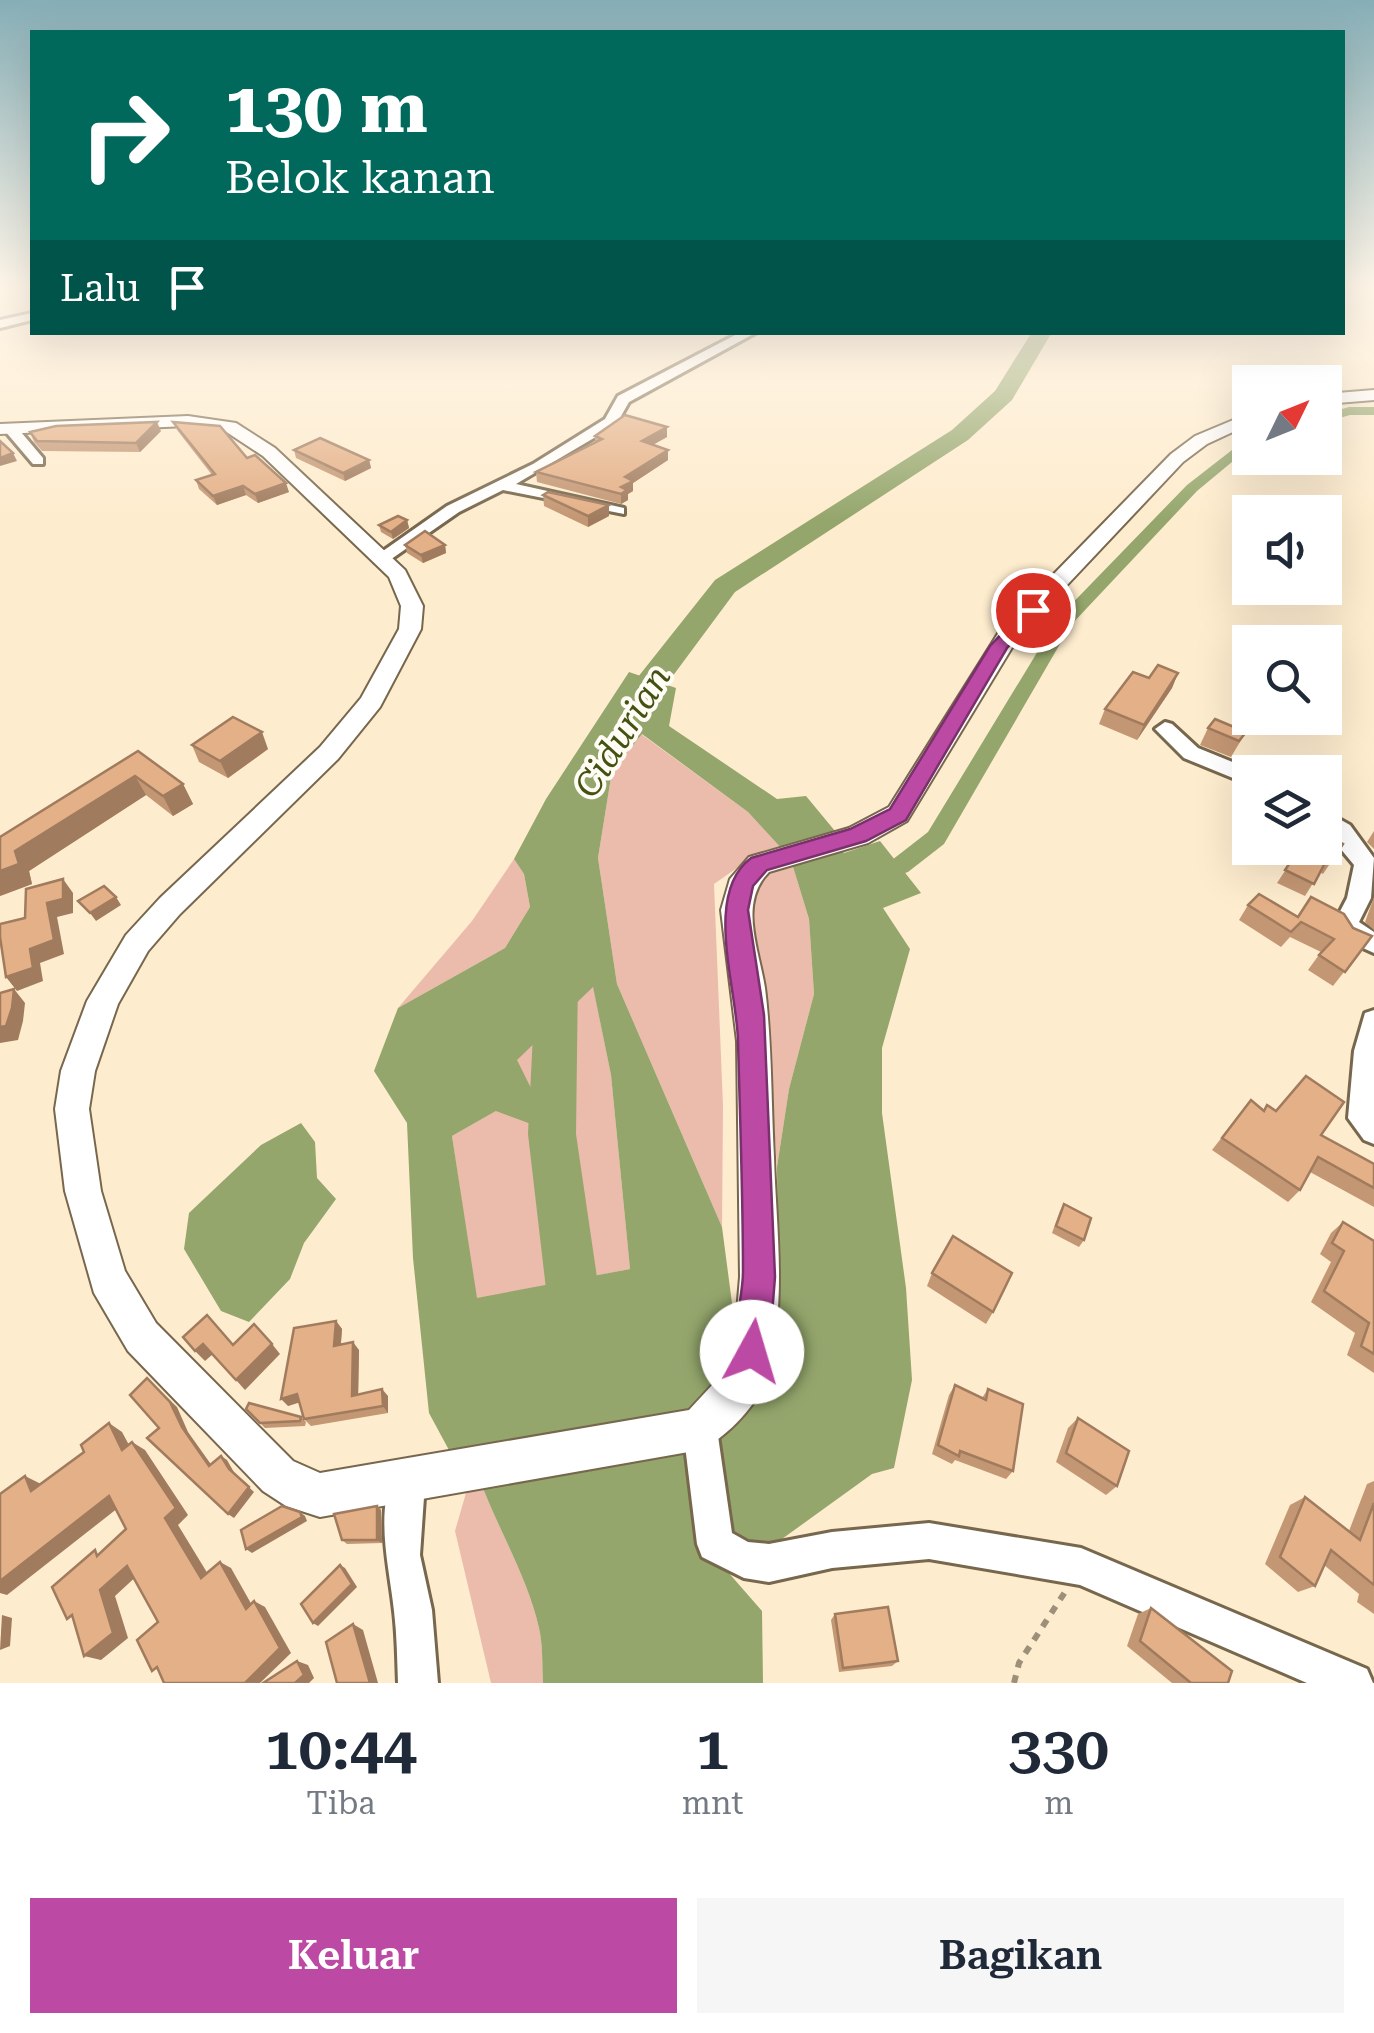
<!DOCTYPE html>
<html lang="id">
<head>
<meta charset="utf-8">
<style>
	:root { --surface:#fff; --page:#f6f6f7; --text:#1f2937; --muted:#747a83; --accent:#bc4aa4 }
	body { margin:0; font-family:"Roboto Serif",serif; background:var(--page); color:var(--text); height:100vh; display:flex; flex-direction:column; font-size:38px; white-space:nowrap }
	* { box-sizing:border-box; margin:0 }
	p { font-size:32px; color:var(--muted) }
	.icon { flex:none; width:55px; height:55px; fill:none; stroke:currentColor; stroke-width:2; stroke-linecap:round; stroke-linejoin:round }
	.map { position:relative; height:1683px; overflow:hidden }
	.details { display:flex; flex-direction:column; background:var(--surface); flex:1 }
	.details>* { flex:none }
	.banner { position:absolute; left:30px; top:30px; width:1315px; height:305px; border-radius:0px; box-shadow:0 10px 40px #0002; background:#00695c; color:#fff; overflow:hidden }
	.needle { width:65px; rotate:47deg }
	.buttons { position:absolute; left:1232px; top:365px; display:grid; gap:20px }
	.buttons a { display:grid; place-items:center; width:110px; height:110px; border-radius:0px; background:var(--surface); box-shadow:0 10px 40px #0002; font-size:50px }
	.pin { position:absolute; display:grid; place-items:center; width:85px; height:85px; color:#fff; margin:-42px; border:5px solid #fff; border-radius:50%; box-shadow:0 2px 10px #0007 }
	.me { position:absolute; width:110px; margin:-55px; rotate:6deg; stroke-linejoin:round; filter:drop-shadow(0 0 8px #0008) }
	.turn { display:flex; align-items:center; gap:35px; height:210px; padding:0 30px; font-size:45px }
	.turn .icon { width:130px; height:130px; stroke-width:2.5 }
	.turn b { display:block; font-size:70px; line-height:85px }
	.then { display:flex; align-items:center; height:95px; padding:0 30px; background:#0003; gap:20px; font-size:38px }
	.eta { display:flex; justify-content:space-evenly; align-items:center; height:170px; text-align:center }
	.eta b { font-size:60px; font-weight:600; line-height:70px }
	.action { display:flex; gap:20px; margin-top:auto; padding:20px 30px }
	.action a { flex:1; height:115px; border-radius:0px; background:var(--accent); color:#fff; font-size:40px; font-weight:600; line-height:115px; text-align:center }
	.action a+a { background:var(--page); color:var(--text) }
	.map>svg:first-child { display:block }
</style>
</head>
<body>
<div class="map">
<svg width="1374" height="1683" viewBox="0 0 1374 1683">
	<rect width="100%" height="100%" fill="#feecce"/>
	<g fill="#ebbbab">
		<polygon points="641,734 748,812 782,849 757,854 714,884 723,1106 722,1227 617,984 598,858 612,771"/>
		<polygon points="790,857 809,919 814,994 789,1089 777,1167 767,1032 748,889 762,870"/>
		<polygon points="514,859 524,874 530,907 505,948 398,1008 472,921"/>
		<polygon points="593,986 611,1075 630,1269 476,1299 452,1136 496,1111 541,1108 516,1060"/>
		<path d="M478,1475C496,1526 527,1575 539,1628C543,1645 542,1665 543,1683H491L455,1531L466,1493Z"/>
	</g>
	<g fill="#94a66c" fill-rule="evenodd">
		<path d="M629,672L676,688L669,726L777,799L806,796L835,831L782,849L748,812L642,734L612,771L598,858L617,984L722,1227L732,1303L727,1363L712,1402L684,1420L450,1452L429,1413L413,1258L407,1123L374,1071L398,1008L505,948L530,907L524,874L514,859L546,799ZM593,987L611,1075L630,1269L477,1298L452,1136L496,1111L542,1128L541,1108L517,1060Z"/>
		<polygon points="880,841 921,893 883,908 910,949 882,1048 882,1113 906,1288 912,1380 894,1468 872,1474 775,1544 721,1538 709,1450 778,1262 777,1167 789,1089 814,994 809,919 790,857 837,845 844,853"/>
		<polygon points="301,1123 315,1142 317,1178 336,1199 304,1243 290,1279 249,1322 221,1311 184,1249 189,1213 261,1145"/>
		<path d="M688,1437L707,1548L762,1611L763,1683H543C542,1665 543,1645 539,1628C527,1575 496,1526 478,1475Z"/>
	</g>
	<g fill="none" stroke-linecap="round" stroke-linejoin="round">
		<g fill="#94a66c" fill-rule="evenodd">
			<polygon points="1349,407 1374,407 1374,415 1350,415 1325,422 1325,414"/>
			<polygon points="1250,436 1250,447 1197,491 1071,625 944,844 908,872 872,884 864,881 860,875 864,869 892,860 928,832 1058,618 1187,485"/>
		</g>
		<g fill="#94a66c" fill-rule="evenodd">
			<polygon points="1032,332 1052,332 1012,400 968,440 735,592 635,727 623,730 611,727 606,719 611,711 715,580 952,430 995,391"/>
			<polygon points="557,957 572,962 578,974 576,1134 605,1332 597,1351 578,1359 559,1351 551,1332 528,1134 536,974 542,962"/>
		</g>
		<defs>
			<g id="minor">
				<polygon points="32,313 32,320 0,328 0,320"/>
				<polygon points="741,332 757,332 629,402 616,425 516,484 624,508 624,514 503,490 459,512 387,562 375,562 373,558 447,506 533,464 605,419 618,396"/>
				<polygon points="5,425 15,425 43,458 43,464 33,464 5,431"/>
				<polygon points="1165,722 1172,724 1198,748 1257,772 1250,772 1250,785 1184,758 1155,729"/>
				<polygon points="1325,811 1350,825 1374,858 1371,898 1359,922 1374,932 1374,953 1343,939 1334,923 1347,898 1354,865 1325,830"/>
				<polygon points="1374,1010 1374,1144 1364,1140 1348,1118 1354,1051 1365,1013"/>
				<polygon points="700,1412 712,1417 717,1429 732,1533 748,1542 769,1544 832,1532 929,1523 1081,1548 1367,1669 1373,1683 1307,1683 1080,1585 929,1559 832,1568 769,1582 744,1578 702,1557 697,1544 683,1429 688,1417"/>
				<path d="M407,1465L420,1470L425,1483L420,1555L432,1610L438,1683H398C397,1659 397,1635 394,1611C389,1565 375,1516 394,1470Z"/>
			</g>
			<g id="tertiary">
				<polygon points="1374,390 1374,400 1325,404 1325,394"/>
				<path d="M1250,413V424L1207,444L1183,462L1019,636L907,821L868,843L769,872C738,903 759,949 765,988C772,1043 771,1101 774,1157C776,1230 789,1314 763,1385C754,1409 723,1440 700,1450L320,1517L286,1506L263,1491L128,1351L94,1293L65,1191L55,1109L61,1071L87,1001L126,935L160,898L320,747L361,698L399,629L401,606L389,577L263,456L225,431L188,426L0,434V424L188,416L236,423L275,448L405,570L423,606L421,629L380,707L338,759L180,914L148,951L118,1004L95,1071L89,1109L101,1191L125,1271L156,1323L293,1461L320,1473L689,1410L726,1370L736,1324L740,1277L737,1041L721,910L730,879L749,857L849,828L889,807L1002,627L1171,454L1195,436Z"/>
			</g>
		</defs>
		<use href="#minor" stroke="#77674d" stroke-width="6"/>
		<use href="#tertiary" stroke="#77674d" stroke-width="4"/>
		<polyline stroke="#9c907a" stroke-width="6" stroke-dasharray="8 8" stroke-linecap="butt" points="1014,1683 1019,1663 1065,1592"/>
		<use href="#minor" fill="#fff" fill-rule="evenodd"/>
		<use href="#tertiary" fill="#fff" fill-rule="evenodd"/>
	</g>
	<g fill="#c49774">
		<polygon points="173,422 247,458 289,492 258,503 246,495 217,505 199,489 196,480 212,475 177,430"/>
		<polygon points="161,431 140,452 42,451 34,442 30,432"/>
		<polygon points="595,436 667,437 652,445 668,450 668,460 633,483 633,491 628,494 628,500 621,504 537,482 536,472 595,442"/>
		<polygon points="294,450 369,460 371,468 345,481 296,458"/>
		<polygon points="543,495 609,505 609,516 588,527 544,506"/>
		<polygon points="407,520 409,528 393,539 381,532 379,525"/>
		<polygon points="405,545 445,545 446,553 423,563 407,553"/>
		<polygon points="1178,673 1172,688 1137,740 1099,724 1105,709 1149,678"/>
		<polygon points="1208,728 1246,732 1231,757 1200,745"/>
		<polygon points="192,745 268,749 228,778 199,762"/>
		<polygon points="138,751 183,784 193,804 173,816 146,795 29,871 32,884 0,896"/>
		<polygon points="1374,831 1374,849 1367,842"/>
		<polygon points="1343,844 1323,874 1320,872 1305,896 1277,883 1300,848"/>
		<polygon points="1311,897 1353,928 1372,936 1333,986 1308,970 1321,952 1290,937 1281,947 1239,920 1248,905 1298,917"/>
		<polygon points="1374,897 1374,930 1365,922"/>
		<polygon points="1251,1100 1263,1110 1276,1111 1374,1164 1374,1207 1310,1172 1300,1190 1288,1202 1212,1150"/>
		<polygon points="1064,1204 1084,1240 1079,1247 1052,1233 1060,1211"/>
		<polygon points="1343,1222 1374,1241 1374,1373 1347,1355 1355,1333 1311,1302 1331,1262 1320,1254 1331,1233"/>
		<polygon points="932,1273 993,1312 986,1324 927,1286"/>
		<polygon points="336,1321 342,1329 341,1344 359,1350 358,1395 388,1396 388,1413 311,1426 304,1419 299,1402 288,1406"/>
		<polygon points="955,1385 982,1398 988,1389 1013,1471 1006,1479 955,1460 952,1464 932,1454 949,1395"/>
		<polygon points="246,1409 301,1417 306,1422 305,1426 265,1428"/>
		<polygon points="1078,1418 1117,1486 1106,1495 1056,1462 1068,1428"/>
		<polygon points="1374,1481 1374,1614 1357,1602 1359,1594 1324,1565 1315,1586 1298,1592 1265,1564 1290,1505 1305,1497 1349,1531 1367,1484"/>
		<polygon points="377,1506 381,1510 382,1543 347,1544 342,1540"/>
		<polygon points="1151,1608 1228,1683 1172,1683 1127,1646 1138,1614"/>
		<polygon points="835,1614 898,1661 892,1666 839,1672 831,1620"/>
	</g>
	<g fill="#a07b5e">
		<polygon points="157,422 161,431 140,452 136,443"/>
		<polygon points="667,427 667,437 642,451 642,441"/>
		<polygon points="668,450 668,460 633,483 633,491 628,494 628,500 621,504 621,487 625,477"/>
		<polygon points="13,453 17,461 0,466 0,458"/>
		<polygon points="369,460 371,468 345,481 343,473"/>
		<polygon points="286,483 289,492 258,503 255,494"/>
		<polygon points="243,486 246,495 217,505 213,496"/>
		<polygon points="609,505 609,516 588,527 588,516"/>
		<polygon points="407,520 409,528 393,539 391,532"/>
		<polygon points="445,545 446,553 423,563 421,555"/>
		<polygon points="1178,673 1172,688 1137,740 1144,725"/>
		<polygon points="262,732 268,749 228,778 220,761"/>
		<polygon points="135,776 146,795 29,871 32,884 0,896 0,871 15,851"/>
		<polygon points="183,784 193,804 173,816 163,796"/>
		<polygon points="63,879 73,893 73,913 57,917 64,954 40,963 43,981 17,991 6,977 30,949 47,903"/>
		<polygon points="116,897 121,905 96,921 90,913"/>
		<polygon points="14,989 25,1003 23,1021 18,1040 0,1043 0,1027"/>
		<polygon points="336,1321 342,1329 340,1353 334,1346"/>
		<polygon points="353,1342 359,1350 358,1403 352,1396"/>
		<polygon points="203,1344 213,1354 205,1361 195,1351"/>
		<polygon points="272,1344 280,1354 245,1390 236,1380"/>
		<polygon points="147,1378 177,1407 188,1432 215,1470 209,1466"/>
		<polygon points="382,1389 388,1396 388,1413 383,1406"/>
		<polygon points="297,1394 304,1401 288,1406 281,1399"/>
		<polygon points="109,1423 122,1432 136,1458 122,1450"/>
		<polygon points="132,1442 145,1450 188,1515 178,1525 214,1584 201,1578 165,1518"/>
		<polygon points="221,1456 227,1460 235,1474 254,1492 234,1518 228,1514"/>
		<polygon points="25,1476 41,1484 31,1491"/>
		<polygon points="109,1496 123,1504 7,1595 0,1593 0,1581"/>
		<polygon points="377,1506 381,1510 382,1543 377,1540"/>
		<polygon points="300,1512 305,1516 307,1521 252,1553 246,1549"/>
		<polygon points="220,1562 231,1568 257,1614 246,1609"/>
		<polygon points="340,1565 345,1568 357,1587 318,1626 313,1623"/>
		<polygon points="127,1566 141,1572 115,1596 128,1638 101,1660 84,1656 100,1590"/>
		<polygon points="254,1601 265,1607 291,1653 260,1683 245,1683"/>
		<polygon points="2,1615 12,1618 10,1646 0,1650"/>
		<polygon points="353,1624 363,1630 378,1683 370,1683"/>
		<polygon points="297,1661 308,1665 314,1678 309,1683 295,1683"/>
	</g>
	<g fill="#e4b087" stroke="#a07b5e" stroke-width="2.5">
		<polygon points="625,415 667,427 642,441 668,450 625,477 633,481 621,487 627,490 621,494 536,472 602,439 595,436"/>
		<polygon points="157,422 136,443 37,441 30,432 56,426"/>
		<polygon points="173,422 220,426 247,458 255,455 286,483 255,494 243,486 213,496 196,480 215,474"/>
		<polygon points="320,438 369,460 343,473 294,450"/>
		<polygon points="0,441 13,453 0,458"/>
		<polygon points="548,492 609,505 588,516 543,495"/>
		<polygon points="398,516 407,520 391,532 379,525"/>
		<polygon points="425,531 445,545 421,555 405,545"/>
		<polygon points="1158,665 1178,673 1144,725 1105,709 1133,672 1149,678"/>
		<polygon points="233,717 262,732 220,761 192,745"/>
		<polygon points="1215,719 1246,732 1239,741 1208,728"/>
		<polygon points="138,751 183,784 163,796 135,776 15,851 19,864 0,871 0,837"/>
		<polygon points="1325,834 1343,844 1332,861 1327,859 1314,884 1285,870 1300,848 1325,848"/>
		<polygon points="63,879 63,899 47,903 54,940 30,949 33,968 6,977 0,937 0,924 25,918 26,889"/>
		<polygon points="104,886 116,897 90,913 78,901"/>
		<polygon points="1259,894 1298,917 1311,897 1344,914 1353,928 1372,936 1345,972 1319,955 1334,939 1301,922 1291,932 1248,905"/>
		<polygon points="14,989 12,1008 6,1026 0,1027 0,993"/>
		<polygon points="1306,1076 1344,1102 1321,1135 1374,1164 1374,1188 1318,1157 1300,1190 1222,1138 1251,1100 1264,1111 1267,1105 1276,1111"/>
		<polygon points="1064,1204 1091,1218 1084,1240 1056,1226"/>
		<polygon points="1343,1222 1374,1241 1374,1354 1361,1346 1369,1323 1324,1291 1344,1251 1332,1243"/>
		<polygon points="953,1236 1012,1273 993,1312 932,1273"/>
		<polygon points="207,1315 233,1345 254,1324 272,1344 236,1380 203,1344 195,1351 183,1337"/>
		<polygon points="336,1321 334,1346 353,1342 352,1396 382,1389 383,1406 304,1419 297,1394 281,1399 294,1328"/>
		<polygon points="147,1378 170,1402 182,1427 209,1466 221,1456 229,1469 249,1487 228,1514 147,1438 159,1428 130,1395"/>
		<polygon points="955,1385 986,1400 988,1389 1023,1404 1013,1471 960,1451 959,1456 938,1445"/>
		<polygon points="249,1403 301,1417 300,1421 260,1423 246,1409"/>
		<polygon points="1078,1418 1129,1451 1117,1486 1066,1453"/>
		<polygon points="109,1423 122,1450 132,1442 176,1508 165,1518 201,1578 220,1562 246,1609 254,1601 280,1648 245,1683 164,1683 157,1667 152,1671 137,1640 158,1622 127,1566 100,1590 113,1633 84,1656 72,1615 67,1619 52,1587 95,1550 97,1556 126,1529 109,1496 0,1581 0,1494 25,1476 31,1491 84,1452 81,1445"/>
		<polygon points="1305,1497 1360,1540 1374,1503 1374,1585 1331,1550 1315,1586 1280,1557"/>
		<polygon points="282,1506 300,1512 302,1517 246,1549 241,1530"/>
		<polygon points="377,1506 377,1540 342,1540 334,1514"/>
		<polygon points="340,1565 352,1584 313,1623 301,1604"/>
		<polygon points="888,1607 898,1661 843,1668 835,1614"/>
		<polygon points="1151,1608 1232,1671 1228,1683 1191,1683 1140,1641"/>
		<polygon points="353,1624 370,1683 337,1683 326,1642"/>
		<polygon points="297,1661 304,1675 295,1683 263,1683"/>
	</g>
	<linearGradient id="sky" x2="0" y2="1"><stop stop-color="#86aeb6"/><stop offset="0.55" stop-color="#fff6e9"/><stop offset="1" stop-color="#fff6e9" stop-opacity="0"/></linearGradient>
	<rect width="1374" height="520" fill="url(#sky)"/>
	<path fill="#bc4aa4" stroke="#7a306b" stroke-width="2.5" d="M1033,605L1042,610L1007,648L906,820L866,841L767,870L753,886L748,910L764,1015L775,1277L769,1352L764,1363L752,1368L740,1363C729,1337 743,1301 743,1272C743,1195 740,1118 738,1041C737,988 703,894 751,858L850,829L890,809L990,646L1027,607Z"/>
	<g text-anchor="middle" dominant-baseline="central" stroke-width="8" stroke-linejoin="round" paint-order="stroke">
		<g font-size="35" font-style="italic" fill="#435211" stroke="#fffbf5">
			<text transform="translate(623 732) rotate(-58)">Cidurian</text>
		</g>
	</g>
</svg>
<div class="buttons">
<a><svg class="needle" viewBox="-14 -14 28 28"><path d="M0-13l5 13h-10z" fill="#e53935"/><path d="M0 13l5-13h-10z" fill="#747a83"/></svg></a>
<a><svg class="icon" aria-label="sound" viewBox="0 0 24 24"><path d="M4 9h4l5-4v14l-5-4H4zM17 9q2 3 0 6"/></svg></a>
<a><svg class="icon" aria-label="search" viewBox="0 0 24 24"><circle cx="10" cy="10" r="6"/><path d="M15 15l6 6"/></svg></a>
<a><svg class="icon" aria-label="layers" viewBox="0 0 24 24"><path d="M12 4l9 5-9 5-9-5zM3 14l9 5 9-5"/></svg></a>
</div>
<div class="pin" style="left:1033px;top:610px;background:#d93025"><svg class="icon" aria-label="arrive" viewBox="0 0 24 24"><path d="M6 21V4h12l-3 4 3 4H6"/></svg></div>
<svg class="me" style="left:752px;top:1352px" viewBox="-20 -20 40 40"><circle r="19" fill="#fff"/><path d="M0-13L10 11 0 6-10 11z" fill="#bc4aa4"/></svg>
<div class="banner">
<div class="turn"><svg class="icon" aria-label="right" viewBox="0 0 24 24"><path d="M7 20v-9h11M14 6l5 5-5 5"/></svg><div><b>130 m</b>Belok kanan</div></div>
<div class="then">Lalu<svg class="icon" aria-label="arrive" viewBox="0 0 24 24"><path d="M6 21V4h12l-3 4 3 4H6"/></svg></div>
</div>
</div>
<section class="details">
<div class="eta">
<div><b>10:44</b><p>Tiba</p></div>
<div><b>1</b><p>mnt</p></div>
<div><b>330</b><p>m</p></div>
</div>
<div class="action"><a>Keluar</a><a>Bagikan</a></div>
</section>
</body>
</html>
